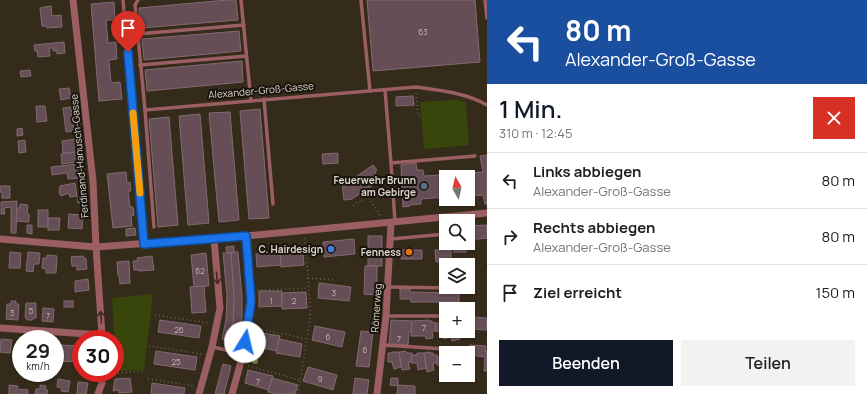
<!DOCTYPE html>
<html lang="de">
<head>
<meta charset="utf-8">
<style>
	:root { --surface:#fff; --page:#f2f2f2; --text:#202124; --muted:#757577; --line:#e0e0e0; --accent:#111827 }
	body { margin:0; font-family:Manrope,sans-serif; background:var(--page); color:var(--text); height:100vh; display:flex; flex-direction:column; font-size:15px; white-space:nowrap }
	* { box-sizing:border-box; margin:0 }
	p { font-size:13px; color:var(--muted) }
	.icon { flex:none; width:22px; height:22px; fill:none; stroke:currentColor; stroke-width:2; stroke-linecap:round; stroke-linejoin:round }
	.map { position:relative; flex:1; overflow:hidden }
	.sheet { display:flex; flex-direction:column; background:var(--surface); width:380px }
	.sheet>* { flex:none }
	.guide { background:#1a4fa0; color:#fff; overflow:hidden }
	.needle { width:26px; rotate:352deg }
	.buttons { position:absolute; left:439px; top:170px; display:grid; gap:8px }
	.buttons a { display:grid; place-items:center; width:36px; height:36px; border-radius:0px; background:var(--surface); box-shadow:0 1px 3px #0004; font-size:20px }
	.speed { position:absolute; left:12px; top:330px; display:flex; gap:8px; font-size:20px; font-weight:700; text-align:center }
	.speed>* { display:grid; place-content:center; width:52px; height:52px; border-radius:50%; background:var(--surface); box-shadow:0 1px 3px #0004; line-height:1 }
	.speed small { font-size:10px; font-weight:400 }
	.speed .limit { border:6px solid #d22; background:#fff; color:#111 }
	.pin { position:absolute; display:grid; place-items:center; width:34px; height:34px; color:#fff; margin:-41px -17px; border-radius:50% 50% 50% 0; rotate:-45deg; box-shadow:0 0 4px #0007 }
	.pin .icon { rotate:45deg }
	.me { position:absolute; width:44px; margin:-22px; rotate:9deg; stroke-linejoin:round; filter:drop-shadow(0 0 3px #0008) }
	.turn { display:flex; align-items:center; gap:14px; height:84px; padding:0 12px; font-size:18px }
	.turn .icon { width:52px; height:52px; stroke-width:2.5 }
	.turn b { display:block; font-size:28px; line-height:34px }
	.round { display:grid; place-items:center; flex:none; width:42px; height:42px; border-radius:0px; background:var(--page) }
	.summary { display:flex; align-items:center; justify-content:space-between; height:68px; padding:0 12px }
	h1 { font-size:24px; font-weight:600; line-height:30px; color:var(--accent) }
	.action { display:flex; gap:8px; margin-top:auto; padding:8px 12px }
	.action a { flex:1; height:46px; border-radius:0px; background:var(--accent); color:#fff; font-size:16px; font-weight:600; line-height:46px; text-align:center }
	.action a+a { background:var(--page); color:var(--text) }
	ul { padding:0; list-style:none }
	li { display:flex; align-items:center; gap:12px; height:56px; padding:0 12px; border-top:1px solid var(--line) }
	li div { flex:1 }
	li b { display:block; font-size:15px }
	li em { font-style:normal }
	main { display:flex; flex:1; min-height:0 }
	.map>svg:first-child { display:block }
</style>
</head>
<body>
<main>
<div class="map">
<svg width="487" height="394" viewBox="0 0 487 394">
	<rect width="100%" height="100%" fill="#352b1a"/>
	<g fill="#38460c">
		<polygon points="455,100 466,102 469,145 424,149 420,102"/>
		<polygon points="153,294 144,370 115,371 115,339 113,339 114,333 112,298"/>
	</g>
	<g fill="#654e55" stroke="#836a72">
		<polygon points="227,0 236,0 238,20 141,28 139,8"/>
		<polygon points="367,0 475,0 480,62 373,71"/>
		<polygon points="114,2 115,20 106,20 108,43 116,42 117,59 109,60 111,83 120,82 122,99 99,101 91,4"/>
		<polygon points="51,6 52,16 61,15 62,27 47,28 46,26 42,26 40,8"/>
		<polygon points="239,31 241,51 144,60 142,39"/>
		<polygon points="64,42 65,53 57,54 57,51 53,51 53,48 49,48 50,56 38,57 37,51 35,51 34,45"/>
		<polygon points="242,61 243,82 147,91 145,70"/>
		<polygon points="30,70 31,76 21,77 20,71"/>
		<polygon points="69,88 71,98 61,100 59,89"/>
		<polygon points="413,96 414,105 396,106 396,97"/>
		<polygon points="36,106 45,106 47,121 37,122"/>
		<polygon points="71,107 74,131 66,132 63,108"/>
		<polygon points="260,109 269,218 249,219 240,111"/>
		<polygon points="230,112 239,220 219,222 209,113"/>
		<polygon points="200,114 209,223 188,225 179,116"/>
		<polygon points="169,117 178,225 158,227 149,119"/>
		<polygon points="22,128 23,135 17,136 17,129"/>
		<polygon points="75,139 76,152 63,153 62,141"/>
		<polygon points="25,140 26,152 19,153 18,141"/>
		<polygon points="76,152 77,162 62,164 61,154"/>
		<polygon points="338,153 338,163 323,164 322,154"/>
		<polygon points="487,155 487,204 485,204 483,195 468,196 468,177 446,177 446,197 421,199 421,204 410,205 410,206 403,207 401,165 416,163 417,170 423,170 424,176 483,172 480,156"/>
		<polygon points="78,164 79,178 68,179 67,173 52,175 51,167"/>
		<polygon points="373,165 377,170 375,172 376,174 374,176 378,182 352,199 344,200 342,183 347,183"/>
		<polygon points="126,172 127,183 130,182 131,191 128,191 130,207 133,207 134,215 131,216 132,226 113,228 107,174"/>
		<polygon points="75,183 77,196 70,197 69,193 61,196 59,193 60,186"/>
		<polygon points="0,186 10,186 10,198 2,198 2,192 0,192"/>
		<polygon points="84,195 85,202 78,203 77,196"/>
		<polygon points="17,201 16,233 11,233 11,207 4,208 5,214 1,214 1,202"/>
		<polygon points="20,204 28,205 27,214 29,214 29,222 16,221 17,208 20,208"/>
		<rect x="38" y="210" width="10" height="17"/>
		<polygon points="69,214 83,215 82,229 68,228"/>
		<polygon points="48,218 60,218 59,230 48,230"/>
		<polygon points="27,225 32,225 32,234 27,233"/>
		<polygon points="487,225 487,238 468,240 468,226"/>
		<polygon points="135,228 136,235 126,236 126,229"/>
		<rect x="368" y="236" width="14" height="30"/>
		<polygon points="354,239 355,254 324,257 323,242"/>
		<polygon points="234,246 234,252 227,253 226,247"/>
		<rect x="454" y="246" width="12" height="6"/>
		<polygon points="395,250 422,250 422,259 401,259 401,255 395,255"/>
		<polygon points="435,250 451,250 451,261 436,262"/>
		<polygon points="10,252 21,253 20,268 9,268"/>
		<polygon points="28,252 40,253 39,264 34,264 33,272 26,271"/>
		<polygon points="234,252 238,252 242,296 242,317 237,344 229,342 233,323 234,307 231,253"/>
		<polygon points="280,252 281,265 257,267 256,254"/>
		<polygon points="303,252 304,265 281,267 280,254"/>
		<polygon points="206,253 209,286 194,287 191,255"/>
		<polygon points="223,253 231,253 234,297 233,323 229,341 222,339 226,320 227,296"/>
		<polygon points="47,255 57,256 56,273 46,273 46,269 42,268 43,258 47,258"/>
		<polygon points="83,256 86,259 87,269 77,270 77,266 72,266 71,257"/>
		<polygon points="152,256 154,270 139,271 139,270 134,270 133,261 138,261 137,258"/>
		<polygon points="129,261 130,283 120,284 119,276 118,276 117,262"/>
		<polygon points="365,266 377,266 377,295 364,294"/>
		<polygon points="88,279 89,290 75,292 75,281"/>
		<polygon points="319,283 351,287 349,301 318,298"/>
		<polygon points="204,286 206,312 192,313 190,287"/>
		<polygon points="400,289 410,289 410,292 459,293 459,302 411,302 411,299 400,299"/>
		<polygon points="259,291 282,291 282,306 259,307"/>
		<polygon points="306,292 307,308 282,309 282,293"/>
		<polygon points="11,301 16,301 16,304 19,304 18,320 6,319 7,304 11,304"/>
		<rect x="64" y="301" width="9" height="6"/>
		<polygon points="26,303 36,303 36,318 34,318 32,320 27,320 25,317"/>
		<polygon points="43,308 54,309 53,322 42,321"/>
		<polygon points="473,317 487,318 487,330 472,329"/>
		<polygon points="160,320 201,326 199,338 158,332"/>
		<polygon points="391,320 412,321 411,332 409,332 408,345 389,344"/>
		<polygon points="429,320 429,321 432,321 432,322 436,323 436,331 432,331 433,338 426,339 425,336 411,336 412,321"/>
		<polygon points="442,322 446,322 446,331 450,331 451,337 444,339 442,332 436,331 436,323 442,324"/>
		<polygon points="315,326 345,332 342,347 312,340"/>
		<polygon points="361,331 373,332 369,367 356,366"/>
		<polygon points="450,331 462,331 458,332 460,339 452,341"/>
		<polygon points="257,332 280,336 277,351 254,346"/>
		<polygon points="1,339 12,340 10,353 0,352"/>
		<polygon points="279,339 302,344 300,357 276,353"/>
		<polygon points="61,345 81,346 81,362 60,361"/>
		<polygon points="470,345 486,346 485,351 487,351 487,371 484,371 485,357 470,355"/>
		<polygon points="156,351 197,357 195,370 154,364"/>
		<polygon points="405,351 408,353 412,353 412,362 408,362 410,369 402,370 399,352"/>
		<polygon points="392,352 399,352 401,367 394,369 392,362 388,362 388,353 392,353"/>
		<polygon points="430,352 430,353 433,353 433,355 437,355 437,363 433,363 434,370 427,372 424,353"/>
		<polygon points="417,353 424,353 426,368 418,370 417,363 411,363 412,355 417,355"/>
		<polygon points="441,356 446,356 446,372 443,373 441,366 437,365 437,357 441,357"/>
		<polygon points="223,364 231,366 224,394 215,394"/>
		<polygon points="308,367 337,375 333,390 303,381"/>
		<polygon points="248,370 273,376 269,390 245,383"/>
		<polygon points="130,378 132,392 119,393 119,390 113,391 115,379"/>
		<polygon points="272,378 298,385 295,394 277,394 268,392"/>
		<polygon points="355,378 369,380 367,394 353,394"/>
		<polygon points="391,378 398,378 398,386 390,385"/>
		<polygon points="58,379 70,381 68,392 61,391 62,388 57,387"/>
		<polygon points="78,382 88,383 86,394 77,394"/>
		<polygon points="152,383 185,388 184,394 151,394"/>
		<polygon points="9,385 18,386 17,389 28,390 28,394 9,394"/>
		<polygon points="40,385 46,386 45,390 48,390 47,394 35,394 36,389 40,389"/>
		<polygon points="398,385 415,386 415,394 397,394"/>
	</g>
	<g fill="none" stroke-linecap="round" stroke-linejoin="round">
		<g stroke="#6c6354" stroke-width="1.5" stroke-dasharray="1 3" stroke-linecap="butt">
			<polyline points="416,93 418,116 421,116"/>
			<polyline points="364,191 379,213 380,216"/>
			<polyline points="353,206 355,203 362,202 362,196 366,194"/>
			<polyline points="308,278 334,280"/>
			<polyline points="257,290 309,288"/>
			<polyline points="155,315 209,323"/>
			<polyline points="254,328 307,339"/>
			<polyline points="149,346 202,354"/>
			<polyline points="248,366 300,380"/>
			<polyline points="102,374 146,371"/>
			<polyline points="148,379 194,386"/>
			<polyline points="298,394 310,321 310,303 305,237"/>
		</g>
		<g stroke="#9a5e63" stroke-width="3.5">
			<polyline points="123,0 144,244"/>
			<path d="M138,0L135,5L145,110L416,87C439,90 466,93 487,105"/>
			<polyline points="241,0 251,101"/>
			<polyline points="361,0 370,91"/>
			<polyline points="485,0 487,18"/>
			<polyline points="137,34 244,25"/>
			<polyline points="140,65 246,56"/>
			<polyline points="385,90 391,163"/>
			<polyline points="264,99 273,204"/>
			<polyline points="145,110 154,227"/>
			<polyline points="395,222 391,163 475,156"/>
			<polyline points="391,239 446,234"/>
			<polyline points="388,287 452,288"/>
			<polyline points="386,316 446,316"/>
			<polyline points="383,345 461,350"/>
			<polyline points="213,347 243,354"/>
		</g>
		<g stroke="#9a5e63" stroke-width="7">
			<polyline points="0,239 96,247 246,236 487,213"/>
			<polyline points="0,328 102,335 96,247 93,181 73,0"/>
			<polyline points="98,394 102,383"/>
			<polyline points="199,394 212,347 220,308 214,239"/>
			<polyline points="232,394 243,354 251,301 246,236"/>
			<polyline points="377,394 386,316 391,223"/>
		</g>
	</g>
	<circle fill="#808d47" cx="255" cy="361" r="3"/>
	<defs><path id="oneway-shaft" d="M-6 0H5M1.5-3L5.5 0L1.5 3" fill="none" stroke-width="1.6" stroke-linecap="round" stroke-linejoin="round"/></defs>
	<g stroke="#402a27">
		<use href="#oneway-shaft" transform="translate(217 278) rotate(85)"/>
		<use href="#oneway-shaft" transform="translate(101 317) rotate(-94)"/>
	</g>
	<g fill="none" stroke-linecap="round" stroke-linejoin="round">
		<defs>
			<polyline id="route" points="128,52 144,244 246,236 251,301 245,342"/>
		</defs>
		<use href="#route" stroke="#114b97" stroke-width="10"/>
		<use href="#route" stroke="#1a73e8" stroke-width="7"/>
		<polyline stroke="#f59e0b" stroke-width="7" points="133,113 140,193"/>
	</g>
	<circle fill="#5c6f8a" stroke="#19140d" stroke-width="1.5" cx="424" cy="186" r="4"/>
	<circle fill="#3f7fe0" stroke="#19140d" stroke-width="1.5" cx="331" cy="249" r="4"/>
	<circle fill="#e8710a" stroke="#19140d" stroke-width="1.5" cx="409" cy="252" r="4"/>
	<g text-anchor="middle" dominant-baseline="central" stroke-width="4" stroke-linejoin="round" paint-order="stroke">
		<g font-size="8" fill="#bfb4ae">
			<text x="423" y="31">63</text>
			<text x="200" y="270">62</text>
			<text x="334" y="292">3</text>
			<text x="271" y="300">1</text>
			<text x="294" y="300">2</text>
			<text x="31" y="310">5</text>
			<text x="12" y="312">3</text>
			<text x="48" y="315">7</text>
			<text x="424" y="327">7</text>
			<text x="179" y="329">26</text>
			<text x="328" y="336">6</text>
			<text x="399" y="338">7</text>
			<text x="365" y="349">6</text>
			<text x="176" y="361">25</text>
			<text x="320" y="378">9</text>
			<text x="258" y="381">7</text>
		</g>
		<g font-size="10" fill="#ddd6cc" stroke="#19140d">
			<text transform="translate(261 90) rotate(-5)">Alexander-Groß-Gasse</text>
			<text transform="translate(79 156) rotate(-95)">Ferdinand-Hanusch-Gasse</text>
			<text transform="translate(376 308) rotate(-86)">Römerweg</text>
		</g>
		<g font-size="10" font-weight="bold" fill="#ddd6cc" stroke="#19140d" text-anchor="end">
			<text x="416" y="180">Feuerwehr Brunn<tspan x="416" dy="12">am Gebirge</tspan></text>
			<text x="323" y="249">C. Hairdesign</text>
			<text x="401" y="252">Fenness</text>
		</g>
	</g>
</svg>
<div class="buttons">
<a><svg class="needle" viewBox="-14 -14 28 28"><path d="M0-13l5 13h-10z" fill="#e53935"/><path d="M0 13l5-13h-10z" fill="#757577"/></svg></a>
<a><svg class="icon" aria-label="search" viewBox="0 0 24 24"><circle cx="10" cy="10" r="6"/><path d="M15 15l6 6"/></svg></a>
<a><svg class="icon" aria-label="layers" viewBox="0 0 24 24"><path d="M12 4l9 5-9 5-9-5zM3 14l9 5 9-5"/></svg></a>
<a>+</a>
<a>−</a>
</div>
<div class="speed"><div>29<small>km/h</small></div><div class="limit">30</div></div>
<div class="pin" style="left:128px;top:52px;background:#d93025"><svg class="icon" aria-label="arrive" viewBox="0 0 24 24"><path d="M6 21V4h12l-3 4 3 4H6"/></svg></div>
<svg class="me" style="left:245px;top:342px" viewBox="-20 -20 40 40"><circle r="19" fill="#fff"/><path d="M0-13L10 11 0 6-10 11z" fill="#1a73e8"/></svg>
</div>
<section class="sheet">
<div class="guide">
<div class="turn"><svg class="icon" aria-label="left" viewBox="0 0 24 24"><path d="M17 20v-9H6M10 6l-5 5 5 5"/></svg><div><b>80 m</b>Alexander-Groß-Gasse</div></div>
</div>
<div class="summary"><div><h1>1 Min.</h1><p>310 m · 12:45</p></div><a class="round" style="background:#d93025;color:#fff"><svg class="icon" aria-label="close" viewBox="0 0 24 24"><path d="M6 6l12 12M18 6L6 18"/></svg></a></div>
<ul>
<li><svg class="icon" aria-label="left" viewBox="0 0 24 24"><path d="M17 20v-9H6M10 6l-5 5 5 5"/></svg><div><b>Links abbiegen</b><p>Alexander-Groß-Gasse</p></div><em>80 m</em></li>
<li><svg class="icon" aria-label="right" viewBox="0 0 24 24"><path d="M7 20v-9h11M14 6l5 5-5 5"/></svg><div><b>Rechts abbiegen</b><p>Alexander-Groß-Gasse</p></div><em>80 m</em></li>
<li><svg class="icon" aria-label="arrive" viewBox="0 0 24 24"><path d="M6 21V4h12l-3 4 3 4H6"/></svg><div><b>Ziel erreicht</b></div><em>150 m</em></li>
</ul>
<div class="action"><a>Beenden</a><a>Teilen</a></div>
</section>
</main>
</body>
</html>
